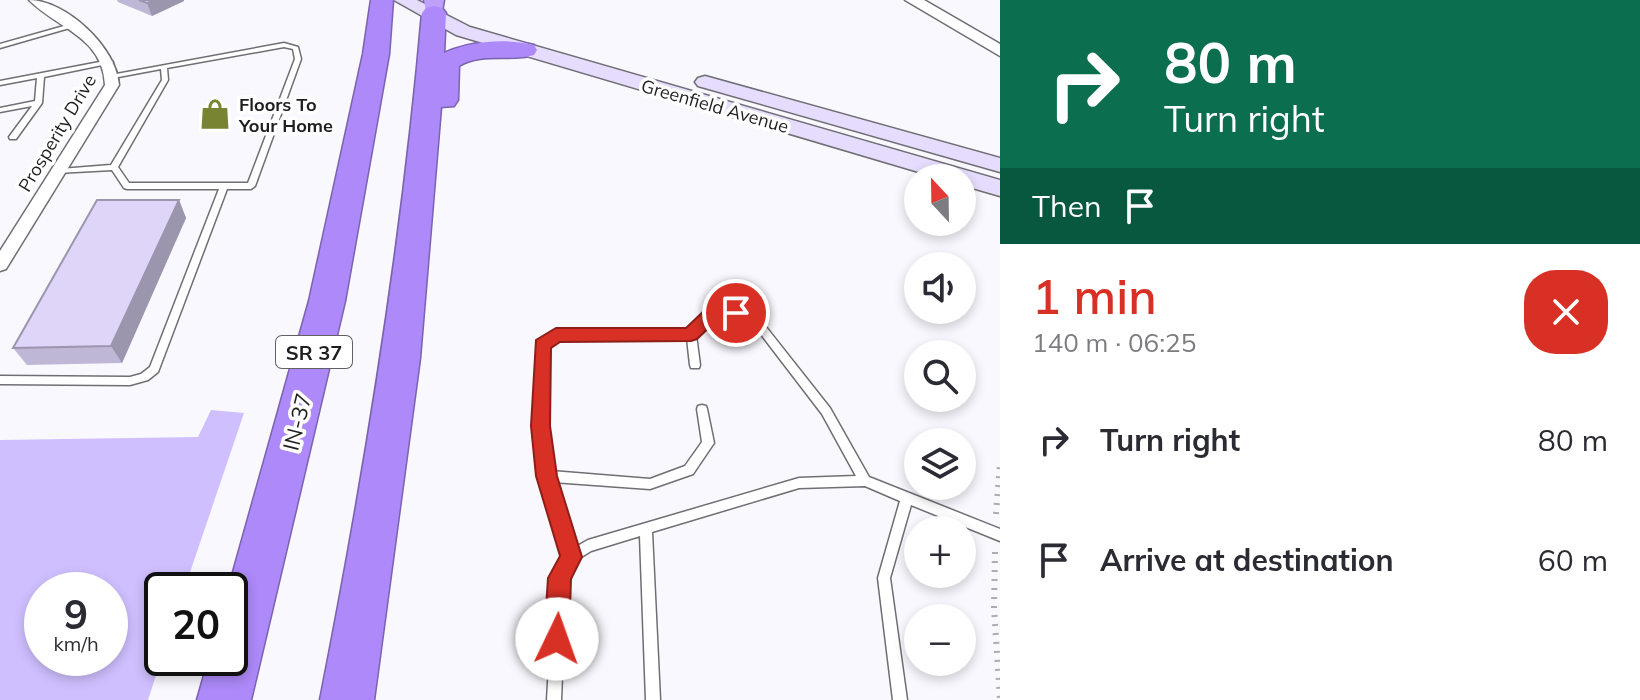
<!DOCTYPE html>
<html lang="en">
<head>
<meta charset="utf-8">
<style>
	:root { --surface:#fff; --page:#f2f2f3; --text:#2b2b33; --muted:#7c7c81; --accent:#d93025 }
	body { margin:0; font-family:Mulish,sans-serif; background:var(--page); color:var(--text); height:100vh; display:flex; flex-direction:column; font-size:30px; white-space:nowrap }
	* { box-sizing:border-box; margin:0 }
	p { font-size:26px; color:var(--muted) }
	.icon { flex:none; width:44px; height:44px; fill:none; stroke:currentColor; stroke-width:2; stroke-linecap:round; stroke-linejoin:round }
	.map { position:relative; flex:1; overflow:hidden }
	.panel { display:flex; flex-direction:column; background:var(--surface); width:640px }
	.panel>* { flex:none }
	.guide { background:#0b6e4f; color:#fff; overflow:hidden }
	.needle { width:52px; rotate:338deg }
	.controls { position:absolute; left:904px; top:164px; display:grid; gap:16px }
	.controls a { display:grid; place-items:center; width:72px; height:72px; border-radius:50%; background:var(--surface); box-shadow:0 4px 12px #0003; font-size:40px }
	.speed { position:absolute; left:24px; top:572px; display:flex; gap:16px; font-size:40px; font-weight:700; text-align:center }
	.speed>* { display:grid; place-content:center; width:104px; height:104px; border-radius:50%; background:var(--surface); box-shadow:0 4px 12px #0003; line-height:1 }
	.speed small { font-size:20px; font-weight:400 }
	.speed .limit { border:4px solid #111; border-radius:12px; background:#fff; color:#111 }
	.pin { position:absolute; display:grid; place-items:center; width:68px; height:68px; color:#fff; margin:-34px; border:4px solid #fff; border-radius:50%; box-shadow:0 2px 8px #0007 }
	.me { position:absolute; width:88px; margin:-44px; rotate:3deg; stroke-linejoin:round; filter:drop-shadow(0 0 6px #0008) }
	.turn { display:flex; align-items:center; gap:28px; height:168px; padding:0 32px; font-size:36px }
	.turn .icon { width:104px; height:104px; stroke-width:2.5 }
	.turn b { display:block; font-size:56px; line-height:68px }
	.then { display:flex; align-items:center; height:76px; padding:0 32px; background:#0003; gap:16px; font-size:30px }
	.round { display:grid; place-items:center; flex:none; width:84px; height:84px; border-radius:32px; background:var(--page) }
	.overview { display:flex; align-items:center; justify-content:space-between; height:136px; padding:0 32px }
	h1 { font-size:48px; font-weight:600; line-height:60px; color:var(--accent) }
	ul { padding:0; list-style:none }
	li { display:flex; align-items:center; gap:24px; height:120px; padding:0 32px }
	li div { flex:1 }
	li b { display:block; font-size:30px }
	li em { font-style:normal }
	main { display:flex; flex:1; min-height:0 }
	.map>svg:first-child { display:block }
</style>
</head>
<body>
<main>
<div class="map">
<svg width="1000" height="700" viewBox="0 0 1000 700">
	<rect width="100%" height="100%" fill="#f9f8fe"/>
	<path fill="#d0bfff" fill-rule="evenodd" d="M211,410L244,413L184,590H162V657L148,700H0V440L198,437ZM42,590H110V658H42Z"/>
	<g fill="none" stroke-linecap="round" stroke-linejoin="round">
		<defs>
			<g id="service">
				<polygon points="71,24 74,26 73,27 0,48 0,44"/>
				<path d="M284,43L298,47L301,59L255,186L251,189H227L158,372L148,380L130,385L0,384V376L130,377L141,374L150,367L219,189H127L124,188L112,170L57,173L56,171L60,169L111,165L162,80L161,69L113,78L110,76L111,75ZM284,47L293,49L295,59L248,183H129L118,167L168,80L167,68Z"/>
				<polygon points="110,60 113,62 112,63 44,77 42,103 16,139 10,139 9,137 32,106 0,112 0,108 35,101 37,78 0,85 0,81"/>
				<path d="M712,309H736L759,318L830,408L869,477L1000,529V541L911,505L890,578L907,700H893L878,578L900,501L865,486L799,488L652,532L660,700H646L640,536L591,551L575,561L566,579L561,700H547L554,578L565,557L540,476L535,426L537,345L538,342L556,331L689,330L709,311ZM714,317H735L753,324L822,414L856,476L799,478L588,540L574,548L553,482L650,489L693,474L714,443L707,409L706,406L702,405L698,406L697,409L702,442L685,466L650,479L551,471L545,426L547,347L558,339L687,338L690,365L691,368H699L700,365L696,335Z"/>
			</g>
			<path id="minor" d="M29,0C66,0 117,48 119,85L6,269L0,271V251L105,85C103,37 58,29 29,0Z"/>
			<polygon id="tertiary" points="905,0 924,0 1000,44 1000,56"/>
			<g id="secondary">
				<polygon points="394,0 417,0 470,27 1000,180 1000,196 962,185 962,178 939,178 456,35"/>
				<polygon points="705,76 1000,158 1000,172 698,86 695,82 698,78"/>
			</g>
			<polygon id="trunk" points="424,0 444,0 441,17 427,17"/>
			<g id="motorway">
				<polygon points="371,0 393,0 389,54 345,301 251,700 197,700 209,658 230,658 228,590 309,301 363,54"/>
				<path d="M434,6L442,8L446,13L444,53C470,41 506,38 534,45L537,50L534,55C508,62 483,52 459,66L458,100L454,106L441,107L420,358L374,700H320C365,472 402,244 422,13L426,8Z"/>
			</g>
		</defs>
		<use href="#service" stroke="#6f6e73" stroke-width="3"/>
		<use href="#minor" stroke="#6f6e73" stroke-width="3"/>
		<use href="#tertiary" stroke="#6f6e73" stroke-width="3"/>
		<use href="#secondary" stroke="#6f6e73" stroke-width="3"/>
		<use href="#trunk" stroke="#7b63ad" stroke-width="3"/>
		<use href="#motorway" stroke="#7b63ad" stroke-width="3"/>
		<g stroke="#adacb0" stroke-width="6" stroke-dasharray="2 7" stroke-linecap="butt">
			<polyline points="996,514 1000,463"/>
			<polyline points="995,552 994,608 1000,699"/>
		</g>
		<use href="#service" fill="#fff" fill-rule="evenodd"/>
		<use href="#minor" fill="#fff" fill-rule="evenodd"/>
		<use href="#tertiary" fill="#fff" fill-rule="evenodd"/>
		<use href="#secondary" fill="#e6dcfd" fill-rule="evenodd"/>
		<use href="#trunk" fill="#bea0fa" fill-rule="evenodd"/>
		<use href="#motorway" fill="#ad89f9" fill-rule="evenodd"/>
	</g>
	<g fill="#bfb7d6">
		<polygon points="117,0 184,0 184,1 152,16 118,2"/>
		<polygon points="179,200 186,218 122,363 27,365 13,348"/>
	</g>
	<g fill="#9b95ae">
		<polygon points="155,0 184,0 184,1 152,16 147,3"/>
		<polygon points="179,200 186,218 122,363 111,346"/>
	</g>
	<g fill="#ded5f9" stroke="#9b95ae" stroke-width="2">
		<polygon points="139,0 155,0 147,3"/>
		<polygon points="97,200 179,200 111,346 13,348"/>
	</g>
	<polygon fill="#d93025" stroke="#8d1f18" stroke-width="2" points="736,306 742,308 744,313 742,317 717,320 697,339 691,341 560,342 551,348 550,426 557,476 582,557 571,579 569,639 565,647 557,651 548,647 544,639 548,578 560,556 536,476 531,426 536,340 556,328 686,328 706,309"/>
	<defs>
		<symbol id="shop-bare" viewBox="-9 -9 18 18"><path d="M-5-2.5h2.3a2.7 3.5 0 0 1 5.4 0H5L5.5 6h-11ZM-1.5-2.5h3a1.5 2.3 0 0 0-3 0Z" fill="#788431" stroke="#fff" stroke-width="2.5" paint-order="stroke"/></symbol>
	</defs>
	<g fill-rule="evenodd">
		<use href="#shop-bare" x="193" y="92" width="44" height="44"/>
	</g>
	<g text-anchor="middle" dominant-baseline="central" stroke-width="7" stroke-linejoin="round" paint-order="stroke">
		<g font-size="18" font-weight="bold" fill="#1e1d1f" stroke="#fff" text-anchor="start">
			<text x="239" y="104">Floors To<tspan x="239" dy="21">Your Home</tspan></text>
		</g>
		<g font-size="18" fill="#1e1d1f" stroke="#fff">
			<text transform="translate(715 106) rotate(16)">Greenfield Avenue</text>
			<text transform="translate(57 133) rotate(-59)">Prosperity Drive</text>
		</g>
		<rect fill="#fff" stroke="#626162" stroke-width="2" x="276" y="336" width="76" height="32" rx="6"/>
		<g font-size="20" font-weight="bold" fill="#1e1d1f">
			<text x="314" y="352">SR 37</text>
		</g>
		<g font-size="22" fill="#1e1d1f" stroke="#fff">
			<text transform="translate(297 422) rotate(-76)">IN-37</text>
		</g>
	</g>
</svg>
<div class="controls">
<a><svg class="needle" viewBox="-14 -14 28 28"><path d="M0-13l5 13h-10z" fill="#e53935"/><path d="M0 13l5-13h-10z" fill="#7c7c81"/></svg></a>
<a><svg class="icon" aria-label="sound" viewBox="0 0 24 24"><path d="M4 9h4l5-4v14l-5-4H4zM17 9q2 3 0 6"/></svg></a>
<a><svg class="icon" aria-label="search" viewBox="0 0 24 24"><circle cx="10" cy="10" r="6"/><path d="M15 15l6 6"/></svg></a>
<a><svg class="icon" aria-label="layers" viewBox="0 0 24 24"><path d="M12 4l9 5-9 5-9-5zM3 14l9 5 9-5"/></svg></a>
<a>+</a>
<a>−</a>
</div>
<div class="speed"><div>9<small>km/h</small></div><div class="limit">20</div></div>
<div class="pin" style="left:736px;top:313px;background:#d93025"><svg class="icon" aria-label="arrive" viewBox="0 0 24 24"><path d="M6 21V4h12l-3 4 3 4H6"/></svg></div>
<svg class="me" style="left:557px;top:639px" viewBox="-20 -20 40 40"><circle r="19" fill="#fff"/><path d="M0-13L10 11 0 6-10 11z" fill="#d93025"/></svg>
</div>
<section class="panel">
<div class="guide">
<div class="turn"><svg class="icon" aria-label="right" viewBox="0 0 24 24"><path d="M7 20v-9h11M14 6l5 5-5 5"/></svg><div><b>80 m</b>Turn right</div></div>
<div class="then">Then<svg class="icon" aria-label="arrive" viewBox="0 0 24 24"><path d="M6 21V4h12l-3 4 3 4H6"/></svg></div>
</div>
<div class="overview"><div><h1>1 min</h1><p>140 m · 06:25</p></div><a class="round" style="background:#d93025;color:#fff"><svg class="icon" aria-label="close" viewBox="0 0 24 24"><path d="M6 6l12 12M18 6L6 18"/></svg></a></div>
<ul>
<li><svg class="icon" aria-label="right" viewBox="0 0 24 24"><path d="M7 20v-9h11M14 6l5 5-5 5"/></svg><div><b>Turn right</b></div><em>80 m</em></li>
<li><svg class="icon" aria-label="arrive" viewBox="0 0 24 24"><path d="M6 21V4h12l-3 4 3 4H6"/></svg><div><b>Arrive at destination</b></div><em>60 m</em></li>
</ul>
</section>
</main>
</body>
</html>
